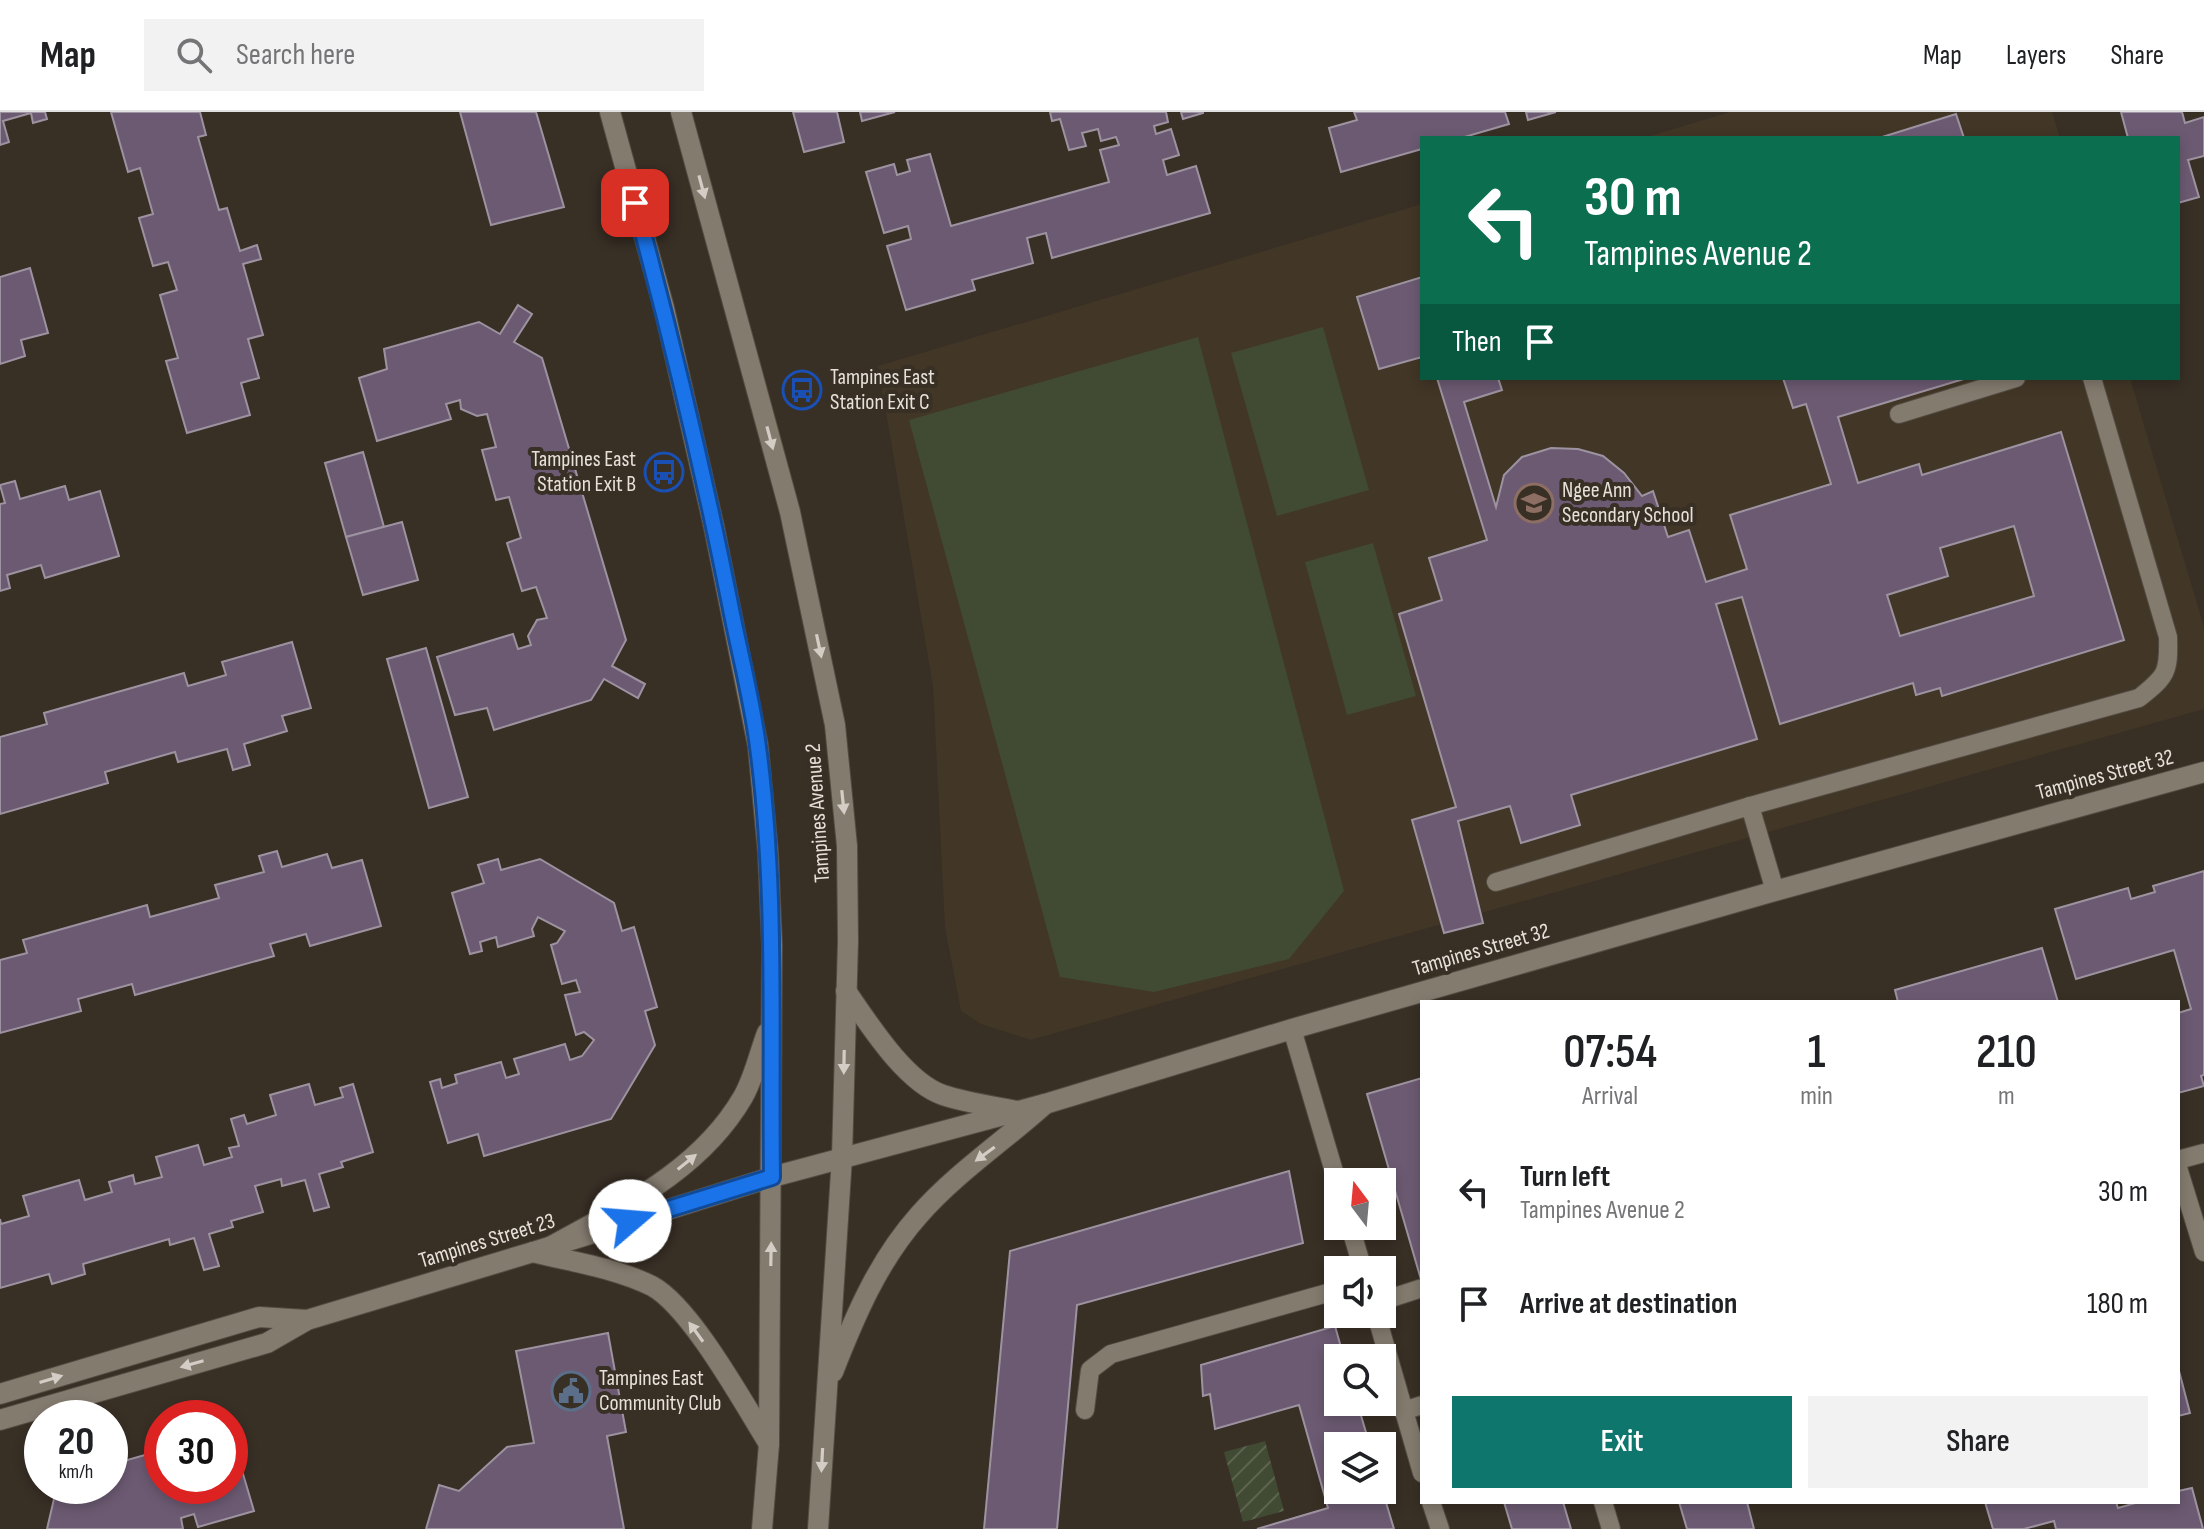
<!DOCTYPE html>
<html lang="en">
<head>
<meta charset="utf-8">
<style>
	:root { --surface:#fff; --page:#f2f2f2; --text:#202124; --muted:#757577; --line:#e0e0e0; --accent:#0f766e }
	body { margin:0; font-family:"Sofia Sans Condensed",sans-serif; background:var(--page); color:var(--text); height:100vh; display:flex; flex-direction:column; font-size:30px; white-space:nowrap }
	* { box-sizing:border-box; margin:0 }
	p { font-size:26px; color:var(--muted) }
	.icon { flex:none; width:44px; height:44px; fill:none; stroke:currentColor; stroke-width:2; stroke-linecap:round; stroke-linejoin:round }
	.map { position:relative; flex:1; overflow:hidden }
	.sheet { position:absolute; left:1420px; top:888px; width:760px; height:504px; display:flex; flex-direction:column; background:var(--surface); border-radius:0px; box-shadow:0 4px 12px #0003 }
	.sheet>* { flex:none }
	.hud { position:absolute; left:1420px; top:24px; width:760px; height:244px; border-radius:0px; box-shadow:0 4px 12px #0003; background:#0b6e4f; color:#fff; overflow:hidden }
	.needle { width:52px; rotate:344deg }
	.buttons { position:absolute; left:1324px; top:1056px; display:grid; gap:16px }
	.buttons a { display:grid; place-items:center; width:72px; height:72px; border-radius:0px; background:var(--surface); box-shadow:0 4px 12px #0003; font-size:40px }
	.speed { position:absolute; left:24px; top:1288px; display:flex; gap:16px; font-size:40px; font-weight:700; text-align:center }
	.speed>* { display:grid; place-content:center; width:104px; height:104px; border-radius:50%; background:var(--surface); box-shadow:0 4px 12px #0003; line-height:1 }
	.speed small { font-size:20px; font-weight:400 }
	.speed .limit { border:12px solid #d22; background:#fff; color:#111 }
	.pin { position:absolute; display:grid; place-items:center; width:68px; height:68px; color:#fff; margin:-34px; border-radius:16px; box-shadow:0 4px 12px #0006 }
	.me { position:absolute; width:88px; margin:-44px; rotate:72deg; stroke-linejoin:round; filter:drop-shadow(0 0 6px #0008) }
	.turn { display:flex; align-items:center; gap:28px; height:168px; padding:0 32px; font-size:36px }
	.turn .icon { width:104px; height:104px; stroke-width:2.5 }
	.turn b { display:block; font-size:56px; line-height:68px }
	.then { display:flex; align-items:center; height:76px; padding:0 32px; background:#0003; gap:16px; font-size:30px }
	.eta { display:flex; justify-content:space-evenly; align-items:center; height:136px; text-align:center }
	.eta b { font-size:48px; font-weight:600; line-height:56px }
	.action { display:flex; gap:16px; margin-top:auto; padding:16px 32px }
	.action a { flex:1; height:92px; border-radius:0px; background:var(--accent); color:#fff; font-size:32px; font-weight:600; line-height:92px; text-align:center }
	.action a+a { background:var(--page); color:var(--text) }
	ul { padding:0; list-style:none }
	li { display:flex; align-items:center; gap:24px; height:112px; padding:0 32px }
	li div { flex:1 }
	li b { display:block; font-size:30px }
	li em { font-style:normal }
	header { display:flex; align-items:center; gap:48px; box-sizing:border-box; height:112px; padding:0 40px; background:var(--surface); border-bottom:2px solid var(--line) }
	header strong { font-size:38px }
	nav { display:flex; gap:44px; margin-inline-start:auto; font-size:28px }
	.search { width:560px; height:72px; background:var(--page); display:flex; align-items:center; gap:20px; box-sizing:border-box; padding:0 28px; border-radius:0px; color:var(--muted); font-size:30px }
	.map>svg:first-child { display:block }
</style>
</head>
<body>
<header>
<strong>Map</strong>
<div class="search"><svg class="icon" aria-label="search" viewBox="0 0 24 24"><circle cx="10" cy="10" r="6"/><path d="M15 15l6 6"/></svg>Search here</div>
<nav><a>Map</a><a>Layers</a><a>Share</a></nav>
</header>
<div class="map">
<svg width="2204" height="1417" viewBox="0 0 2204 1417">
	<defs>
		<pattern id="garden-furrows" width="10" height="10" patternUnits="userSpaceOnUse" patternTransform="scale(2)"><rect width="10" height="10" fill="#414a32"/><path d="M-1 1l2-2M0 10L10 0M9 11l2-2" fill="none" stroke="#5c644f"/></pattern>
	</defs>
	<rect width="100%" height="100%" fill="#382f25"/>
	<g fill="#423626">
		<polygon points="1730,0 2052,0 2060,26 1643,26"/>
		<polygon points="1422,92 1422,266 2130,266 2204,515 2204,597 1031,928 981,912 961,899 945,816 933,574 878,254"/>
	</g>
	<g fill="#414a32">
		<polygon points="1323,215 1369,378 1277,404 1231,241"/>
		<polygon points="1198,225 1344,779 1289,847 1154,880 1060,865 909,308"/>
		<polygon points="1373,431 1416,584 1347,603 1305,450"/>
	</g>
	<polygon fill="url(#garden-furrows)" points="1265,1329 1284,1399 1243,1410 1224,1340"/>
	<g fill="#6c5a72" stroke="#9d93a0" stroke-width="2" fill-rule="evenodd">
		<polygon points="0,0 45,0 47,7 33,11 31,1 3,9 9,30 0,33"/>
		<polygon points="111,0 200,0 206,23 198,25 219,98 227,96 240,139 257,133 261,147 243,152 263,223 248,227 259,266 241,271 250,303 187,321 166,249 178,246 160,183 177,178 168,150 153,154 139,106 153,102 140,56 128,60"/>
		<polygon points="460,0 536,0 564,95 491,113"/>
		<polygon points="793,0 837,0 844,30 804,40"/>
		<polygon points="860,0 895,0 862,9"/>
		<polygon points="1050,0 1166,0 1168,10 1154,14 1156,22 1171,17 1179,43 1163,48 1167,63 1196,54 1210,101 1052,146 1046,121 1027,126 1033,151 972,168 975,178 906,198 887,134 911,127 908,114 884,121 866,60 894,52 897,63 910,59 907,48 930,42 951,114 1109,70 1100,38 1119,33 1116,25 1101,29 1098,17 1082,21 1086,34 1069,38 1060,7 1052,9"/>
		<polygon points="1181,0 1203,0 1203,1 1183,7"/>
		<polygon points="1354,0 1505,0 1509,12 1461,26 1422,26 1422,37 1341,60 1329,16 1357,8"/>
		<polygon points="1526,0 1556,0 1528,8"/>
		<polygon points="2121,0 2182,0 2185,11 2204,5 2204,44 2188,48 2199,85 2178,91 2178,26 2128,26"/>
		<polygon points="1956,2 1964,26 1879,26"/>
		<polygon points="30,156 48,221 21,228 25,244 0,252 0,165"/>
		<polygon points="1422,165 1422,245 1379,257 1357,185"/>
		<polygon points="518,193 532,202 514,230 542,246 626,528 612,554 645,572 638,586 604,567 591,588 494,618 487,596 455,603 437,545 513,522 518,537 531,533 528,524 537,508 547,506 536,475 522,479 507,431 521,426 509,385 496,388 482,338 496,335 487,302 477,304 461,297 460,288 446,292 451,307 377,329 359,266 387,257 384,237 479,210 500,222"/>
		<path d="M1437,266H1498L1502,278L1464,290L1496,395L1504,363L1522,345L1551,336L1578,337L1603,344L1624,361L1642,384L1653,379L1668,425L1689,418L1706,470L1747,457L1730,403L1831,372L1806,292L1793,296L1783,266H1967L1838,305L1858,371L1919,352L1922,363L2061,320L2124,528L1942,584L1940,576L1916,583L1913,571L1780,612L1742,485L1716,492L1757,627L1571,683L1580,713L1521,731L1510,694L1458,709L1483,811L1444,821L1412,708L1456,695L1399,502L1442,488L1429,446L1487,428ZM2014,414L2034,484L1900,524L1887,483L1948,464L1940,436Z"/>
		<polygon points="363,340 384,415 346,425 325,351"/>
		<polygon points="15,369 20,387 65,374 69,388 100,379 119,444 45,466 41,453 7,463 10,476 0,479 0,392 5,391 0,373"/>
		<polygon points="402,410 418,468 363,483 346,425"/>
		<polygon points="292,530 311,596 282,604 287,619 244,632 250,653 233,658 227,637 178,650 175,640 105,660 108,671 0,702 0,625 47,612 44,601 184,561 188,574 226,563 222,550"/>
		<polygon points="426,536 468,685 429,696 387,547"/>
		<polygon points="277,739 282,755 327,742 332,756 362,748 381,814 310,834 306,822 270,832 274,844 135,883 132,872 78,887 81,899 0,921 0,848 27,841 23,828 147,793 150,805 219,786 215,773 264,760 259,744"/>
		<polygon points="498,747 501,758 540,747 614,791 622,819 634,815 657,895 645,899 655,933 611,1007 484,1044 478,1022 448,1031 430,970 440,967 442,976 457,971 455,963 501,950 506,966 519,962 514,947 565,932 570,948 582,944 594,928 584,920 576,923 565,883 580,880 576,868 562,872 551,833 557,831 565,819 538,805 532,817 534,824 498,835 496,825 480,830 482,839 470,842 452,781 484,771 478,753"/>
		<polygon points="2204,759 2204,963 2201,964 2204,974 2178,981 2178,901 2191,897 2174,838 2076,867 2055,797 2128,776 2131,787 2155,780 2153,774"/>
		<polygon points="2042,836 2058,890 1898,890 1895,878"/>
		<polygon points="1422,966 1422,1171 1367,982"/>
		<polygon points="309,972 315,993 343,985 340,976 353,972 373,1040 341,1050 343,1055 319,1062 329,1095 314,1099 305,1068 282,1074 281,1067 255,1074 263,1100 231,1109 233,1115 209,1122 219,1154 204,1158 194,1126 170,1133 169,1127 83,1152 85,1162 52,1172 49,1162 0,1176 0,1107 1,1112 29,1104 23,1084 79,1068 85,1088 112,1080 109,1070 133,1063 135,1072 162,1065 156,1045 198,1033 204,1053 232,1045 229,1036 239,1034 231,1007 244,1003 247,1012 276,1003 270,983"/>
		<polygon points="1289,1059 1303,1131 1077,1193 1057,1417 984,1417 1010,1139"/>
		<polygon points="1335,1214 1344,1246 1338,1246 1338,1290 1357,1290 1370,1334 1338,1334 1338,1378 1382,1377 1394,1417 1257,1417 1328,1396 1299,1293 1215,1317 1210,1282 1203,1284 1201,1253"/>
		<polygon points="608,1221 626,1320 607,1324 624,1417 426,1417 439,1373 459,1379 507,1335 534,1331 516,1239"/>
		<polygon points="2178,1255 2190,1301 2178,1304"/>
		<polygon points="230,1318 254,1399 198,1415 194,1402 181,1406 183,1417 47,1417 57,1374 110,1374 110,1353 162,1338 162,1374 230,1374"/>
		<polygon points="2192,1376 2203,1417 2056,1417 2054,1409 2024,1417 1993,1417 1985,1390 2116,1390 2118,1396 2139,1390 2178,1390 2178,1379"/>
		<polygon points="1504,1390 1563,1390 1571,1417 1512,1417"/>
		<polygon points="1679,1390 1747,1390 1754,1417 1687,1417"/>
	</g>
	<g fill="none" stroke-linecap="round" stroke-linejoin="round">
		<defs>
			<g id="lane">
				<polyline points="1899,302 2016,266"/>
				<polyline points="1750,694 1775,779"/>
				<path d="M1496,770L1750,694L2139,586C2167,564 2169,560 2168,525L2092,266"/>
				<polyline points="1292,917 1338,1073"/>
				<polyline points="2178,1048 2204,1041"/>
				<polyline points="2178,1056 2204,1140"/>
				<polyline points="1350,1114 1363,1158"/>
				<polyline points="1382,1189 1422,1176"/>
				<polyline points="1376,1202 1422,1361"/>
				<polyline points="1085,1298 1090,1258 1111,1242 1338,1178"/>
				<polyline points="1403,1299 1422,1293"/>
				<polyline points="1431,1390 1440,1417"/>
				<polyline points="1603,1390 1611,1417"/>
			</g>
			<g id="street">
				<polyline points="0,1282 259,1205 307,1208"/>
				<polyline points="0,1308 267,1231 307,1208 533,1140 772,1065 1045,992 1292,917 1775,779 2204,660"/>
			</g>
			<g id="secondary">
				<polyline points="610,0 664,196 714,415 758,634 768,740 772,834 769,1332 762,1417"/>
				<polyline points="681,0 790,400 835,613 847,734 848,829 842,1045 818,1417"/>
				<path d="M846,879C869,912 905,970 943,983C967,991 993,994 1017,999"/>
				<path d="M550,1135C622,1095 700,1059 743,985C754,966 759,942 767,921"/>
				<path d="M533,1140C572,1150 616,1156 652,1174C691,1195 744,1292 769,1332"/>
				<path d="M833,1260C855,1204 878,1149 919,1103C956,1061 1004,1029 1045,992"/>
			</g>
		</defs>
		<use href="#lane" stroke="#534c42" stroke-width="20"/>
		<use href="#street" stroke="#534c42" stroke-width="22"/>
		<use href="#secondary" stroke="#534c42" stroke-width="22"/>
		<use href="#lane" stroke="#847b6f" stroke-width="18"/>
		<use href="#street" stroke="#847b6f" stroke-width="20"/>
		<use href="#secondary" stroke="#847b6f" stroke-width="20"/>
	</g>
	<defs><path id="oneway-solid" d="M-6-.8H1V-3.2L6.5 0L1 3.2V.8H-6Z" transform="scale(2)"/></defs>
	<g fill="#d3cdc5">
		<use href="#oneway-solid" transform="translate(702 75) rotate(75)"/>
		<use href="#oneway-solid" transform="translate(770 326) rotate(75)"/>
		<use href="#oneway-solid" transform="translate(819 534) rotate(78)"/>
		<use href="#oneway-solid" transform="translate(843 690) rotate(84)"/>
		<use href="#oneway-solid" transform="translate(844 950) rotate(91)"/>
		<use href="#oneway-solid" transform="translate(985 1042) rotate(144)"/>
		<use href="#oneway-solid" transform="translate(687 1050) rotate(-39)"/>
		<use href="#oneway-solid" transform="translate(771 1142) rotate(-89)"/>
		<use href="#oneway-solid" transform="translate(696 1220) rotate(-126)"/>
		<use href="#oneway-solid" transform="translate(192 1252) rotate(164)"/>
		<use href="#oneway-solid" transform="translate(51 1267) rotate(-17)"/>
		<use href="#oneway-solid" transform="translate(822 1348) rotate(93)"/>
	</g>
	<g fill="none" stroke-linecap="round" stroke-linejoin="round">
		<defs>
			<path id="route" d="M630,1109L772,1065C770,921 777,778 758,635C752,587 739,539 730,492C703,357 671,224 635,91"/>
		</defs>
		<use href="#route" stroke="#114b97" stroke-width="20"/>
		<use href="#route" stroke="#1a73e8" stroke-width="14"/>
	</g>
	<defs>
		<symbol id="bus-ring" viewBox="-11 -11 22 22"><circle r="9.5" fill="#382f25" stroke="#1a4fb4" stroke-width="1.5"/><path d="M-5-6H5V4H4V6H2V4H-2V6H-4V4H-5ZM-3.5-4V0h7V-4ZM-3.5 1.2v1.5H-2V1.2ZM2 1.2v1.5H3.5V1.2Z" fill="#1a4fb4"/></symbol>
		<symbol id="school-ring" viewBox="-11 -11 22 22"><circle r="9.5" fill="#382f25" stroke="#8d6e63" stroke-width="1.5"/><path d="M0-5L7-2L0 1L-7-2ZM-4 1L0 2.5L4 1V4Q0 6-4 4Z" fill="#8d6e63"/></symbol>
		<symbol id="civic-ring" viewBox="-11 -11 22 22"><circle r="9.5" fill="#382f25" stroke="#5c6f8a" stroke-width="1.5"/><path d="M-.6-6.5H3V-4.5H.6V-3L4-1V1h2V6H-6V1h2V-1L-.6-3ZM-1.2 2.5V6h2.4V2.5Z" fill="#5c6f8a"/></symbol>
	</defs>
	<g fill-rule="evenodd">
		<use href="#bus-ring" x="780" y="256" width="44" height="44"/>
		<use href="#bus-ring" x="642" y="338" width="44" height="44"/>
		<use href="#school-ring" x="1512" y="369" width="44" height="44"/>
		<use href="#civic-ring" x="549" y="1257" width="44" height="44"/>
	</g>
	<g text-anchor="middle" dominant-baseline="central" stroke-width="8" stroke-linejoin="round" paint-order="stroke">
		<g font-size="22" fill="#e7e1da" stroke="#382f25" text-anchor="start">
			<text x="830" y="265">Tampines East<tspan x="830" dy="25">Station Exit C</tspan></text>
			<text x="636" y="347" text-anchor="end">Tampines East<tspan x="636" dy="25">Station Exit B</tspan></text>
			<text x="1562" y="378">Ngee Ann<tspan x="1562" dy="25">Secondary School</tspan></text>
			<text x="599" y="1266">Tampines East<tspan x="599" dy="25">Community Club</tspan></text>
		</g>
		<g font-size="22" fill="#e7e1da" stroke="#382f25">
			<text transform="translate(2105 663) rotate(-15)">Tampines Street 32</text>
			<text transform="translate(818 701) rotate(-94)">Tampines Avenue 2</text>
			<text transform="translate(1481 838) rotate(-16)">Tampines Street 32</text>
			<text transform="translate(487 1129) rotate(-17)">Tampines Street 23</text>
		</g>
	</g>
</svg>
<div class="buttons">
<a><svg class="needle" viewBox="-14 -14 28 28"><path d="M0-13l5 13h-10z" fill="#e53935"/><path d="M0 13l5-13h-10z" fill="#757577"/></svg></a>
<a><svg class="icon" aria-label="sound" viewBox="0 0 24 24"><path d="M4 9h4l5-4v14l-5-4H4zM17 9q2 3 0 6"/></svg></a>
<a><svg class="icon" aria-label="search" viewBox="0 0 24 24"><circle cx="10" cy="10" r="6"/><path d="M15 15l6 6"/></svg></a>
<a><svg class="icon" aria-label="layers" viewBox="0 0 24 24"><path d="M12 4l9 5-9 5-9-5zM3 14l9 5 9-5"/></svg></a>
</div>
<div class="speed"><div>20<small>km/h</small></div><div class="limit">30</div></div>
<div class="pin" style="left:635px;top:91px;background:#d93025"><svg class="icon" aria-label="arrive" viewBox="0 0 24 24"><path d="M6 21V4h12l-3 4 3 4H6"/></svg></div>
<svg class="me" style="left:630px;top:1109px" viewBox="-20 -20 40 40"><circle r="19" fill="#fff"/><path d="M0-13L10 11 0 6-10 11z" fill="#1a73e8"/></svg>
<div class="hud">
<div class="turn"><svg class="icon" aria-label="left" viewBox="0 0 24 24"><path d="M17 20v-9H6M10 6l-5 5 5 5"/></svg><div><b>30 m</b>Tampines Avenue 2</div></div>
<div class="then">Then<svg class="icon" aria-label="arrive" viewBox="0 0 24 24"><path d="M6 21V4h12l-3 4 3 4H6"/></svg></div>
</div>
<section class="sheet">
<div class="eta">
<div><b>07:54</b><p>Arrival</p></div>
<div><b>1</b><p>min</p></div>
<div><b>210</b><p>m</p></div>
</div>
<ul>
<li><svg class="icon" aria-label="left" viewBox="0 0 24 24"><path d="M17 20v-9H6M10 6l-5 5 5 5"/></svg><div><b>Turn left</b><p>Tampines Avenue 2</p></div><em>30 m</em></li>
<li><svg class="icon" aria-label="arrive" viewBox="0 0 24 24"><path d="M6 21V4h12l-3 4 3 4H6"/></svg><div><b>Arrive at destination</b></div><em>180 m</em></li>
</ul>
<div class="action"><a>Exit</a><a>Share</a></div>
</section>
</div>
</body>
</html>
